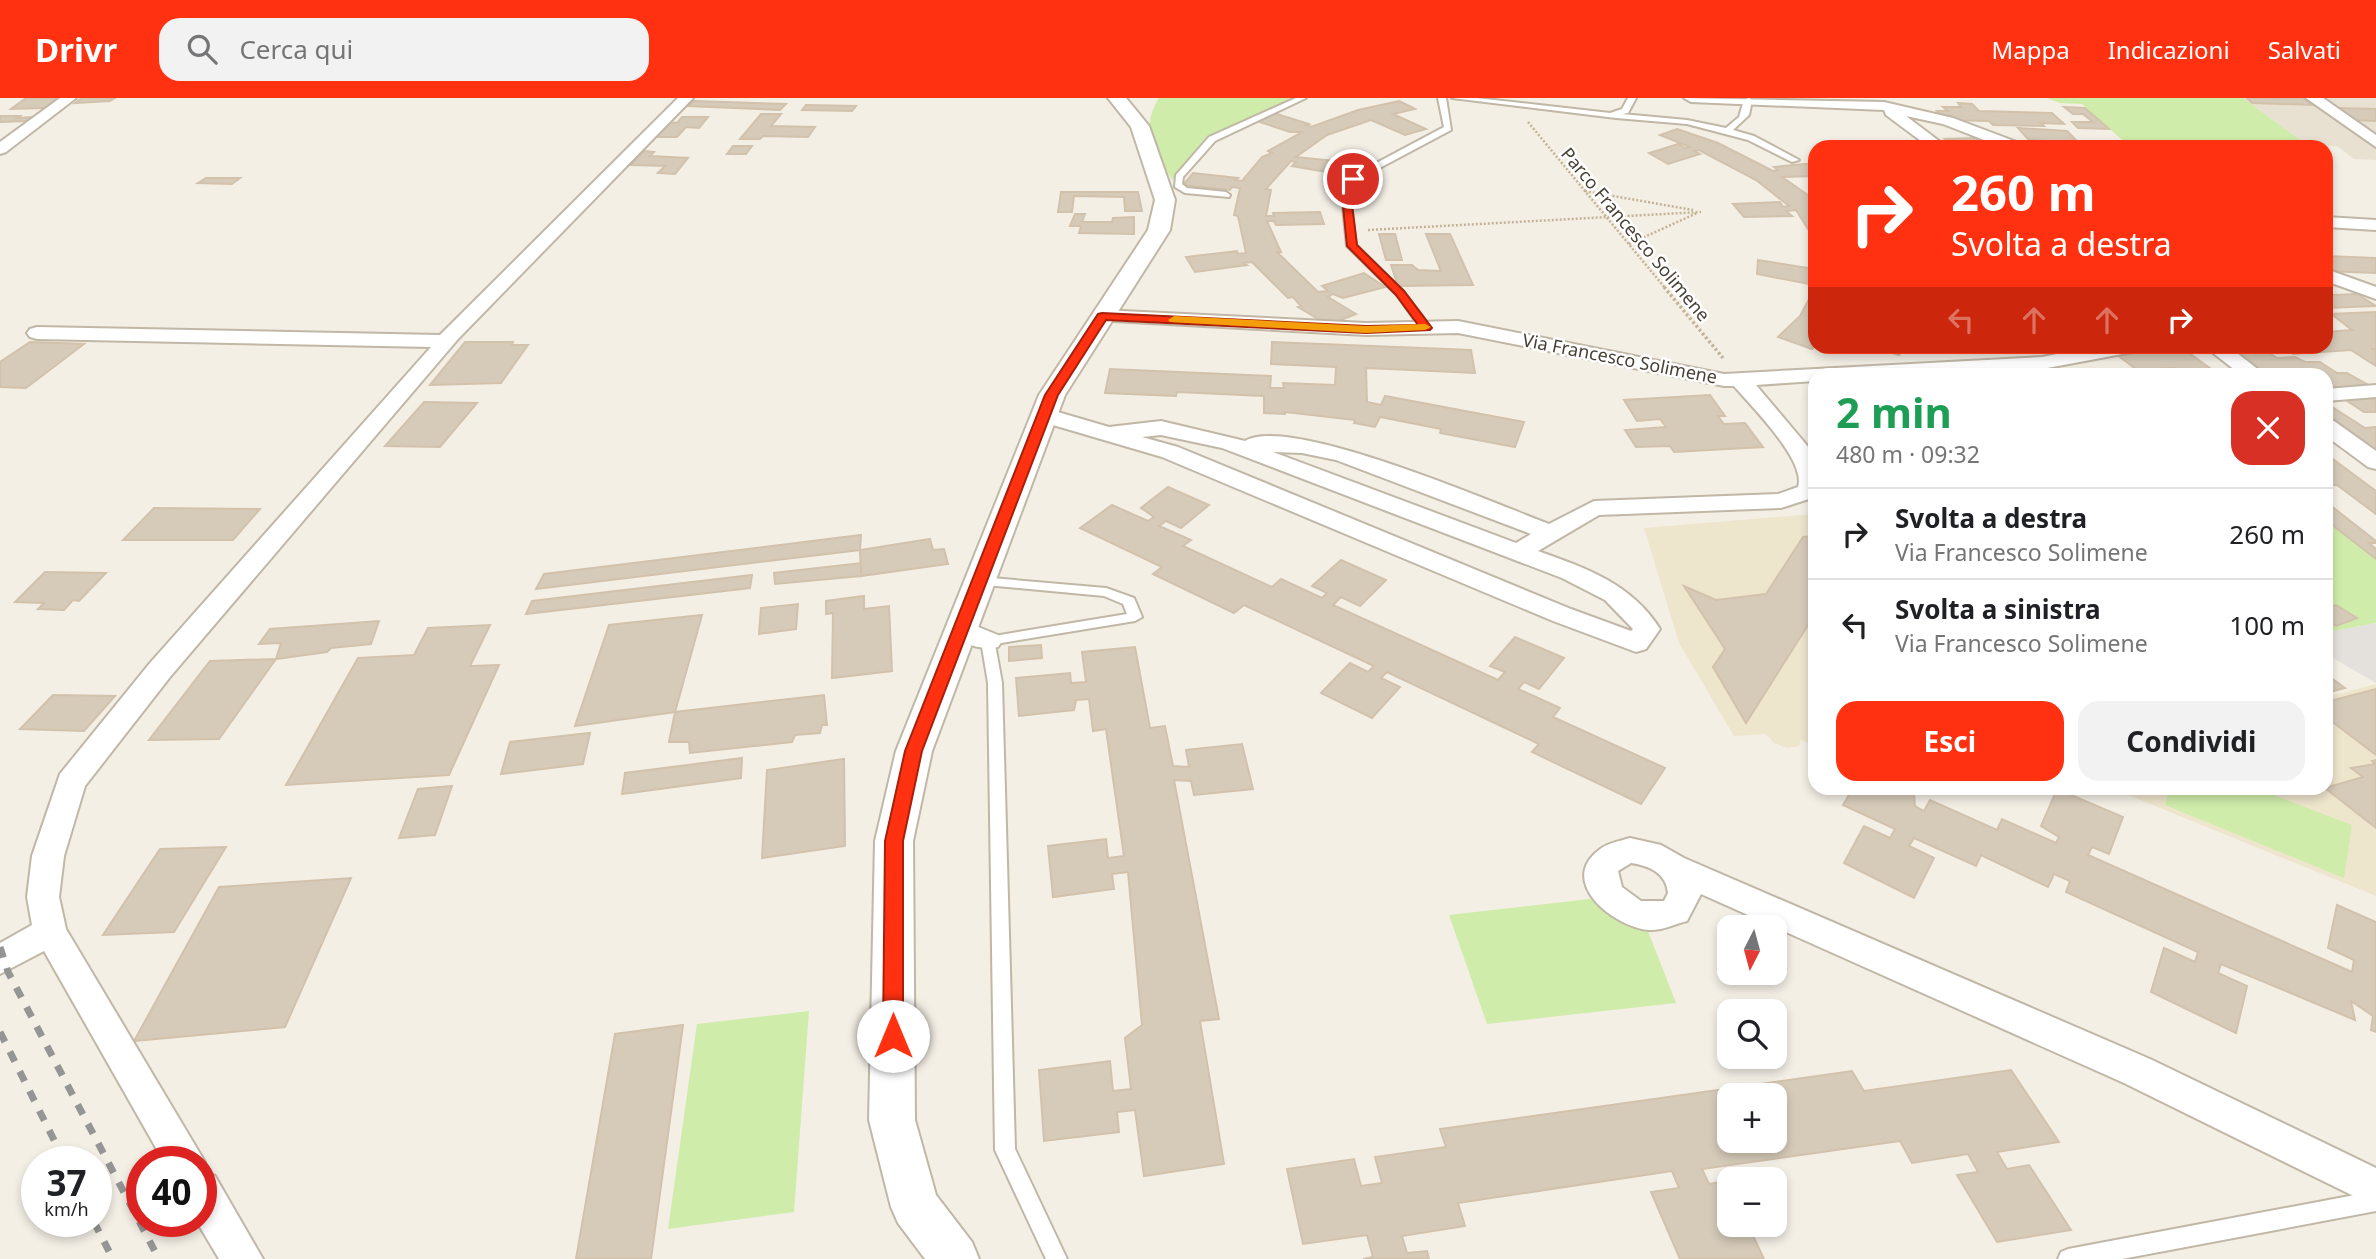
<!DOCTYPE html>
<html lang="it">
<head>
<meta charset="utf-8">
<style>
	:root { --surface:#fff; --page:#f2f2f2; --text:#202124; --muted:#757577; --line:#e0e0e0; --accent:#ff3110 }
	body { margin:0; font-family:"Noto Sans",sans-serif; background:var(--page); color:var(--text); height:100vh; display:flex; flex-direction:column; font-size:26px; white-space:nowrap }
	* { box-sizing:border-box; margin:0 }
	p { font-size:23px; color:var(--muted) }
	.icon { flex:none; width:38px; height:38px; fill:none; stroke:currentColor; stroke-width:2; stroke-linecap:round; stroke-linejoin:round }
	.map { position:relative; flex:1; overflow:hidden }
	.drawer { position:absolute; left:1808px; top:270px; width:525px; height:427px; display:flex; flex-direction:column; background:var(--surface); border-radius:21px; box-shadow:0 4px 10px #0003 }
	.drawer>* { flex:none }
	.hud { position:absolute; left:1808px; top:42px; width:525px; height:214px; border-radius:21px; box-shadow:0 4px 10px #0003; background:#ff3110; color:#fff; overflow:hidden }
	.needle { width:46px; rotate:186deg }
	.controls { position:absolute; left:1717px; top:817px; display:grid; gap:14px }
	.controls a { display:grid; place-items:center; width:70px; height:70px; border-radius:14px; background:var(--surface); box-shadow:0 4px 10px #0003; font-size:35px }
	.speed { position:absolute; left:21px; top:1048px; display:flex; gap:14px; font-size:35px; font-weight:700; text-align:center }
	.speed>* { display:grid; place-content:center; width:91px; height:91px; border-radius:50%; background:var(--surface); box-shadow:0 4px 10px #0003; line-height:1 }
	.speed small { font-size:18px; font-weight:400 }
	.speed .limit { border:10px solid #d22; background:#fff; color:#111 }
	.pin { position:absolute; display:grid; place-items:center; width:60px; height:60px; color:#fff; margin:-30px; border:4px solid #fff; border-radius:50%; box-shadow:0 2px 7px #0007 }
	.me { position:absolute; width:77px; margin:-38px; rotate:0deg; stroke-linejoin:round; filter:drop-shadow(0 0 5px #0008) }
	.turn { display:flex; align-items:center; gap:24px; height:147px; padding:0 28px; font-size:32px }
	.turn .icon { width:91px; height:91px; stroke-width:2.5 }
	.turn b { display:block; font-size:49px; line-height:60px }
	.lanes { display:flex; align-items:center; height:66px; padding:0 28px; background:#0003; justify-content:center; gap:35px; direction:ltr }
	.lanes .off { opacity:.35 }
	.round { display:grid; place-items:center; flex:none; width:74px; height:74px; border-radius:21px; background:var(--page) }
	.headline { display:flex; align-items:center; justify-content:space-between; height:119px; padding:0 28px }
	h1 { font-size:42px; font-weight:700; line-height:52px; color:#1e9e55 }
	.cta { display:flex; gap:14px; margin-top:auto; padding:14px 28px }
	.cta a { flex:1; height:80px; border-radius:21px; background:var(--accent); color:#fff; font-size:28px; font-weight:700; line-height:80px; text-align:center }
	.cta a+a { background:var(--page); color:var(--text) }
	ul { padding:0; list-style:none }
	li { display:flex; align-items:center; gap:21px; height:91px; padding:0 28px; border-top:2px solid var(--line) }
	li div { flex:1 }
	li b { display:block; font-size:26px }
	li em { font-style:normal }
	header { display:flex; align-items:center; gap:42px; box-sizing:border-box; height:98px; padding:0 35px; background:var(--accent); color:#fff }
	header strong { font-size:33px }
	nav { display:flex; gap:38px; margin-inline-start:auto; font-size:24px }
	.search { width:490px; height:63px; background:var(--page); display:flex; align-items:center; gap:18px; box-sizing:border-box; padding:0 24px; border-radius:21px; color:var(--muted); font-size:26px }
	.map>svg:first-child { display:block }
</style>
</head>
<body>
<header>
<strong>Drivr</strong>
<div class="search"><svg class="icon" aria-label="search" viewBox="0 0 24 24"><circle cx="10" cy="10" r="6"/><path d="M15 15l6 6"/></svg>Cerca qui</div>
<nav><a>Mappa</a><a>Indicazioni</a><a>Salvati</a></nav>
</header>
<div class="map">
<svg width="2376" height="1161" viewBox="0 0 2376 1161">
	<rect width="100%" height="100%" fill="#f4efe5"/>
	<polygon fill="#e8e1d2" points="2243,0 2376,0 2376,62 2354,61 2337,48 2307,47"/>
	<g fill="#eee5cd">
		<polygon points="1815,416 1815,648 1801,642 1799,648 1787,650 1774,645 1766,636 1734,638 1679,545 1644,430"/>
		<polygon points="2376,586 2376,798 2111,690 2326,690 2326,599"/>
	</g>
	<g fill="#cfecaa">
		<path d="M1159,0H1292L1206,39L1172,82C1156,52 1139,31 1159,0Z"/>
		<polygon points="2047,0 2243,0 2307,47 2254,45 2257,49 2130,49 2082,6 2060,5"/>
		<polygon points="2326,421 2376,461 2376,525 2335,533 2326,528"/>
		<polygon points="2170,690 2255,690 2352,727 2344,780 2165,707"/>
		<polygon points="1598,800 1646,828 1676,905 1487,926 1449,817"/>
		<polygon points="809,913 794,1114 668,1131 697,926"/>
	</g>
	<polygon fill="#e4e1dd" points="2376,525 2376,585 2326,556 2326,528 2335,533"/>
	<g fill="#d6cbb9" stroke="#d2c2ac" stroke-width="2" fill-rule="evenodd">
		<polygon points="26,0 58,0 45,10 11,11"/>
		<polygon points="82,0 115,0 110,3 75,5"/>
		<polygon points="2247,0 2302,0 2313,7 2252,5"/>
		<polygon points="694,3 786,6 780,12 688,8"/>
		<polygon points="1399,3 1415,11 1393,16 1426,31 1405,37 1371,22 1327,37 1296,59 1346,64 1337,76 1292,68 1296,64 1291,63 1266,91 1271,92 1266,118 1274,118 1273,115 1320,114 1324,126 1276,127 1274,123 1267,123 1281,154 1277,154 1318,194 1328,193 1322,188 1364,175 1385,189 1343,200 1333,196 1328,199 1356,216 1328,227 1298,209 1301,208 1293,199 1288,200 1252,164 1244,165 1247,167 1195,174 1186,159 1237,153 1238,156 1246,155 1238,118 1234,117 1240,90 1232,89 1230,92 1183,87 1193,75 1238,80 1235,82 1242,83 1262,59 1272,55 1268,53 1302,34 1290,34 1257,23 1274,15 1309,26 1306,27 1311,29 1358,12"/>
		<polygon points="1958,5 1972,6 1979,13 2052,15 2064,26 2041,25 2044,28 1993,27 1989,23 1947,22 1937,13 1948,13 1943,9 1961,9"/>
		<polygon points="806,7 856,8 852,13 802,12"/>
		<polygon points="2064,9 2085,10 2109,31 2078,30 2072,24 2093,24 2083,16 2073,16"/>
		<polygon points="2336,10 2376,11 2376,23 2354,22"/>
		<polygon points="761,16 781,16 771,28 815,29 808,39 763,38 760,41 740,41"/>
		<polygon points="0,18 20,18 17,20 34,19 28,23 0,24"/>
		<polygon points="682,19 708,19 699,30 686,29 677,39 656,39 670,24 677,25"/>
		<polygon points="2018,30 2067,33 2081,47 2028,41"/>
		<polygon points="1677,31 1718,45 1773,73 1778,72 1774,69 1815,65 1815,78 1782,79 1815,102 1815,142 1796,112 1786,113 1792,118 1744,119 1733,106 1780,104 1783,109 1789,108 1756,82 1699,52 1694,53 1700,56 1668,66 1649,55 1678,46 1685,50 1690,49 1660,37"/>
		<polygon points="1976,40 1992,49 1956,49 1945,41"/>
		<polygon points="733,48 752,48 746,56 727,56"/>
		<polygon points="644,53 654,54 650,58 688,60 675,76 658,75 665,68 631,67"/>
		<polygon points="206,80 240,80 232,86 198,85"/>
		<polygon points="1061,94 1138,94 1142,113 1125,113 1124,99 1074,98 1072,114 1058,114"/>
		<polygon points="1075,116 1085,116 1082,124 1112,124 1113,120 1134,119 1134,136 1079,135 1081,128 1070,128"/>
		<polygon points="1379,136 1395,136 1402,162 1386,162"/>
		<polygon points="1426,136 1450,136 1473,187 1398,188 1391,167 1412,167 1418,172 1441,173"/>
		<polygon points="2326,158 2376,160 2376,175 2326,173"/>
		<polygon points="1758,162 1815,171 1815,181 1809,186 1757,176"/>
		<polygon points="1815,190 1815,248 1812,251 1778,239 1800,218"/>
		<polygon points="2326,193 2333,197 2357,196 2376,208 2326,210"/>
		<polygon points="2376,214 2376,251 2373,251 2376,253 2376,268 2351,252 2293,256 2283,248 2326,248 2326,234 2352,232 2331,216"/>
		<polygon points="30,244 84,246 26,290 0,289 0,264"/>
		<polygon points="465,244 513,244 512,247 528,247 501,285 430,287"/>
		<polygon points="1272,244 1471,252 1475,275 1366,270 1367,304 1381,307 1385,298 1524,324 1515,349 1440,335 1441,331 1380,319 1375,329 1354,325 1355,322 1285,314 1285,316 1264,315 1264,298 1177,294 1176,298 1105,295 1110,271 1271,278 1270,290 1284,290 1283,285 1335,287 1336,269 1271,266"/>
		<polygon points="1867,248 1906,248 1899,257"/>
		<polygon points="2223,248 2246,248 2252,253 2267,253 2277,260 2295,259 2305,264 2320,264 2337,275 2347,275 2372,289 2326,292 2326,276 2257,276"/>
		<polygon points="2153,250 2182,250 2218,276 2183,276 2174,270 2137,272 2112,253"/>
		<polygon points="1710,297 1725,318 1718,318 1724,326 1745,325 1763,349 1674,354 1670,348 1636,349 1625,332 1666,329 1660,321 1637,323 1624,302"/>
		<polygon points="2376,300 2376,314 2364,314 2344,301"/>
		<polygon points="424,304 477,305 440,349 385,348"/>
		<polygon points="2326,305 2365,330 2376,329 2376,361 2326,323"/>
		<polygon points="2326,356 2376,393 2376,416 2337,387 2326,387"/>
		<polygon points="1168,389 1209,407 1181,430 1166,423 1159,428 1191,442 1183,448 1272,489 1281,481 1322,500 1327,495 1312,488 1341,462 1386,482 1360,508 1341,499 1333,507 1498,582 1505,574 1490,568 1515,539 1564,560 1539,591 1524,584 1518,591 1560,610 1553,619 1665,670 1641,706 1532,654 1539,646 1387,574 1381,580 1400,589 1372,620 1321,595 1350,565 1368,574 1374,568 1244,507 1234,515 1153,476 1162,469 1080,430 1112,407 1148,423 1154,419 1141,410"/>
		<polygon points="2326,404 2376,443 2376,445 2369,445 2376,451 2376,461 2326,422"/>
		<polygon points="154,410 260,411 233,442 123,442"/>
		<polygon points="861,437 860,452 536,491 544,476"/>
		<polygon points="1815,438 1815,516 1746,625 1713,569 1725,551 1684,488 1716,502 1766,496 1803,439"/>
		<polygon points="930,441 933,452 944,451 948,466 861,478 860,452"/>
		<polygon points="861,465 861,478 775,486 774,475"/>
		<polygon points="45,474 106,475 79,503 73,502 64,512 38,511 44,505 15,504"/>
		<polygon points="752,477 750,490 526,516 532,503"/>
		<polygon points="864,498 864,511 889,508 892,573 832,580 833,515 826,516 826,503"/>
		<polygon points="798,506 796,531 759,536 761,510"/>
		<polygon points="2336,507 2357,520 2336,528 2326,521 2326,510"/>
		<polygon points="702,517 675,614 575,628 609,527"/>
		<polygon points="379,523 371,546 331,550 327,554 276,561 281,545 259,546 270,531"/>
		<polygon points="490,527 470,568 499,567 449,677 286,687 358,560 414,557 428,530"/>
		<polygon points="1041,547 1042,560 1009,563 1009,549"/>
		<polygon points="1135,549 1150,630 1165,628 1173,668 1189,669 1186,652 1242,646 1253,691 1194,697 1191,683 1174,682 1219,921 1200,923 1224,1066 1144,1078 1135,1012 1117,1014 1119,1034 1044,1043 1039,972 1110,963 1113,993 1131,991 1125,940 1142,927 1128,774 1112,776 1114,791 1053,799 1048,748 1106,741 1108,760 1124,758 1106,631 1093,633 1089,601 1076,602 1074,612 1019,618 1016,580 1070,575 1071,585 1086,584 1082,554"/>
		<polygon points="276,561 219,641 149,642 210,563"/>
		<polygon points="2326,576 2345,590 2326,595"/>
		<polygon points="2376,591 2376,657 2326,619 2326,604"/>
		<polygon points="53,597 115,598 84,633 20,631"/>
		<polygon points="824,597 827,627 822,627 820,635 795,637 792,644 690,655 689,644 669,644 675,614"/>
		<polygon points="590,635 583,666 501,676 510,644"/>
		<polygon points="742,660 741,680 622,696 625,675"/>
		<polygon points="844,661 845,748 762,760 767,672"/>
		<polygon points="2376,662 2376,730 2325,690 2363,679 2351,670 2375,666 2372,663"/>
		<polygon points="452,688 435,737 399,740 418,691"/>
		<polygon points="1853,690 1899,690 1914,696 1915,708 1924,713 1930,702 1997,732 2002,721 2056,745 2059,739 2041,728 2057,691 2123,719 2109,756 2092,749 2088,757 2352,874 2354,862 2328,850 2337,807 2376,824 2376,934 2371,932 2373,918 2351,903 2355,922 2221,866 2218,875 2247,888 2236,935 2151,894 2164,850 2195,864 2198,854 2066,794 2070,783 2054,776 2048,789 1981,757 1976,768 1914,740 1909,748 1934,760 1914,800 1844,765 1864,728 1890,740 1895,731 1843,707"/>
		<polygon points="226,749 174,834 103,837 160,751"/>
		<polygon points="351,780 285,929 134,943 219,789"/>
		<polygon points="683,927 651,1161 576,1161 615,936"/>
		<path d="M2011,972L2059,1044L1997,1054L2007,1071L2029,1067L2071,1132L1997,1144L1957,1077L1978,1074L1968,1056L1912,1065L1900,1043L1702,1071L1709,1086L1727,1083L1729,1127H1748L1764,1161H1680L1651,1094L1679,1090L1672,1073L1458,1105L1465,1128L1402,1138L1407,1155L1427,1153L1429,1161H1363L1373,1159L1367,1137L1303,1146L1287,1071L1354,1061L1361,1088L1382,1085L1375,1059L1446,1049L1440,1031L1852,973L1864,993ZM1729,998H1774V1043H1729Z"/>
	</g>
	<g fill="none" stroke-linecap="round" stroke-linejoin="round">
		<defs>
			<g id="service">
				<polygon points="1296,0 1306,0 1215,43 1183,79 1182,86 1187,90 1226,94 1230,97 1229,99 1185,95 1175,89 1176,77 1209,39"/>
				<polygon points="1438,0 1446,0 1451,32 1357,82 1350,98 1356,147 1403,193 1431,230 1426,233 1422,232 1397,197 1347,148 1342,98 1350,79 1444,29"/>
				<polygon points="1452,0 1476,0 1610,15 1622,11 1628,0 1636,0 1628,15 1622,16 1687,22 1726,30 1739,19 1744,2 1749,0 1752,2 1749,17 1733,32 1754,38 1799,62 1792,64 1748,42 1687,26 1616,20"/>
				<polygon points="980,479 1106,490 1134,500 1142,519 1135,523 995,546 1002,585 1015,1051 1067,1161 1046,1161 995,1052 988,585 981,543 988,539 1127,516 1123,506 1104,498 975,486 974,483"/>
				<polygon points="2376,1093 2376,1113 2122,1161 2058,1161 2061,1154 2068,1151"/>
			</g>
			<g id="minor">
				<polygon points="60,0 76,0 6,54 0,56 0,44"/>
				<polygon points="678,0 693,0 458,241 170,579 85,688 64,758 59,799 66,831 205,1064 201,1072 201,1064 164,1064 44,853 0,876 0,845 32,827 27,799 32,758 60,676 150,565 431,249 37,241 30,239 27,235 30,231 37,229 440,237"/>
				<polygon points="1684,0 1884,4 1953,20 2022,46 2024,49 2002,49 1943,26 1906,18 1947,49 1929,49 1886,17 1884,12 1691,4"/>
				<polygon points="2306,0 2323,0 2376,37 2376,49"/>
				<polygon points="2326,119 2376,122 2376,132 2326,129"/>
				<polygon points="2326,171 2376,189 2376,201 2326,183"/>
				<path d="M1102,212L1366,225L1458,223L1724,276L2042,259L2097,248H2143L2133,254L2042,271L1937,276H1815V283L1756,287L1815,357V399L1781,410L1599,417L1538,453C1586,470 1632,486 1660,531L1646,551L1636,554L1553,523L1162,359L1036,322L1033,317L1036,312L1044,310L1109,329L1161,323L1245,343C1289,316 1496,406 1549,426L1594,403L1778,396L1798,389C1807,363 1751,308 1734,288H1724L1458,235L1366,237L1095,222L1092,218L1095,214ZM1161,337L1222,350L1562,480L1605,502L1633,531L1631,533L1571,511L1178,349L1142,339ZM1273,354L1302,355L1336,362L1531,436L1516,445Z"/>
				<polygon points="2204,248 2228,248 2264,276 2240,276"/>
				<polygon points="2376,287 2376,299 2326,303 2326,291"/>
				<polygon points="2326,321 2334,323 2376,353 2376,371 2368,369 2326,338"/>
				<path d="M961,522L998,537L1002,543L998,549C982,553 956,545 948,531L952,525Z"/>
				<path d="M1630,740L1661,747L1684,760L2150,961L2376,1070V1109L2124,985L1701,796L1687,823C1675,826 1662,833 1649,832C1614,829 1557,784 1599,752C1607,745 1620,743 1630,740ZM1631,765C1650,768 1666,775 1668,795L1664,803H1641L1622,789L1618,773Z"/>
				<polygon points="201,1073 215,1078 263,1161 219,1161 197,1124 201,1124"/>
			</g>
			<polygon id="tertiary" points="1108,0 1126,0 1149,28 1175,102 1170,132 1065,297 932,653 913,743 915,1022 936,1097 972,1144 979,1161 925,1161 898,1125 891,1109 869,1022 875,743 896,653 1039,297 1148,132 1155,102 1131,29"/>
		</defs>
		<use href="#service" stroke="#c0b7a6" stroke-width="4"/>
		<use href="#minor" stroke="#c0b7a6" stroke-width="4"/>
		<use href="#tertiary" stroke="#c0b7a6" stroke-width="4"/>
		<g stroke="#c3b396" stroke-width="2.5" stroke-dasharray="2 2" stroke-linecap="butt">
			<polyline points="1528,24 1665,190"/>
			<polyline points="1585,93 1693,112"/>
			<polyline points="1368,132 1701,114"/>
			<polyline points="1629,146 1697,115"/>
		</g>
		<polyline stroke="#c3b396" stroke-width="3.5" stroke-dasharray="2.5 2.5" stroke-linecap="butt" points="1664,189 1723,260"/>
		<use href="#service" fill="#fff" fill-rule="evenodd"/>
		<use href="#minor" fill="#fff" fill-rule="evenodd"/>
		<use href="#tertiary" fill="#fff" fill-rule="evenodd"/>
		<g stroke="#959595" stroke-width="7" stroke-dasharray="11 11" stroke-linecap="butt">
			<polyline points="0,849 8,874 159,1161"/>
			<polyline points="0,934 65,1064"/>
			<polyline points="94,1124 113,1161"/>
		</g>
	</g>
	<polygon fill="#ff3110" stroke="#a6200a" stroke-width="2" points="1349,79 1357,81 1351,98 1357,147 1404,193 1432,230 1430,232 1366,235 1106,222 1058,297 922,653 903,743 903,938 900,945 893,947 886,945 883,938 885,743 905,653 1045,297 1098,216 1102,215 1366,228 1418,227 1396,197 1347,148 1342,98"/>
	<polygon fill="#f59e0b" points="1174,218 1366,228 1425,226 1431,229 1425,232 1366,235 1170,224 1168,222"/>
	<g text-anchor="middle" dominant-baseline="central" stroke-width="5" stroke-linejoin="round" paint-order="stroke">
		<g font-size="18" fill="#473f34" stroke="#fff">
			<text transform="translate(1636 136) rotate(50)">Parco Francesco Solimene</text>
			<text transform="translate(1620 260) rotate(11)">Via Francesco Solimene</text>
		</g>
	</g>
</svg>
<div class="controls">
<a><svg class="needle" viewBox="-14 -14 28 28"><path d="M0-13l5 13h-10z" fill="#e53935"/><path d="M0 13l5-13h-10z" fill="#757577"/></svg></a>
<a><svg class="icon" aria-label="search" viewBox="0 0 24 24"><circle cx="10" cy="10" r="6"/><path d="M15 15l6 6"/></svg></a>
<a>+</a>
<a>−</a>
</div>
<div class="speed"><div>37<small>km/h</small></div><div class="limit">40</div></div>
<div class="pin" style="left:1353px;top:81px;background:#d93025"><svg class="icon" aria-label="arrive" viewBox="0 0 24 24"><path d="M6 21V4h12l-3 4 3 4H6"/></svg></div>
<svg class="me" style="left:893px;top:938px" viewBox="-20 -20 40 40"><circle r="19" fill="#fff"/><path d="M0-13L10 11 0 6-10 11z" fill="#ff3110"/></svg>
<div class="hud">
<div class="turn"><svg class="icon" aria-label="right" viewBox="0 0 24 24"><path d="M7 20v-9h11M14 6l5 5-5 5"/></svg><div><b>260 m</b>Svolta a destra</div></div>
<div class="lanes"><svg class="icon off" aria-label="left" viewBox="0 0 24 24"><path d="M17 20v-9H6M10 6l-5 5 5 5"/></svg><svg class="icon off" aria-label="ahead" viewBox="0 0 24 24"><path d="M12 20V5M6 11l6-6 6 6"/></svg><svg class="icon off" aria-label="ahead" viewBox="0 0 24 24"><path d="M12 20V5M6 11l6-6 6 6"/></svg><svg class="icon" aria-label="right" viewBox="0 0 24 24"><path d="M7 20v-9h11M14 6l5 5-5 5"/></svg></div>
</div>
<section class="drawer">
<div class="headline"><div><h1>2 min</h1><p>480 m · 09:32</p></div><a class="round" style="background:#d93025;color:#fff"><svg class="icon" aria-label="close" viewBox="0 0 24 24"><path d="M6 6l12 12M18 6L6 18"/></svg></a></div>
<ul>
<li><svg class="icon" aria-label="right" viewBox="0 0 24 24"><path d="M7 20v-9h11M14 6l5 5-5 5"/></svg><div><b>Svolta a destra</b><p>Via Francesco Solimene</p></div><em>260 m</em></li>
<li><svg class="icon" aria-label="left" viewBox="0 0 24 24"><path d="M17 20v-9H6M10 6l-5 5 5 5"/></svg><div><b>Svolta a sinistra</b><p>Via Francesco Solimene</p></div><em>100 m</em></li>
</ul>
<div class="cta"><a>Esci</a><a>Condividi</a></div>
</section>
</div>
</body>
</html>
